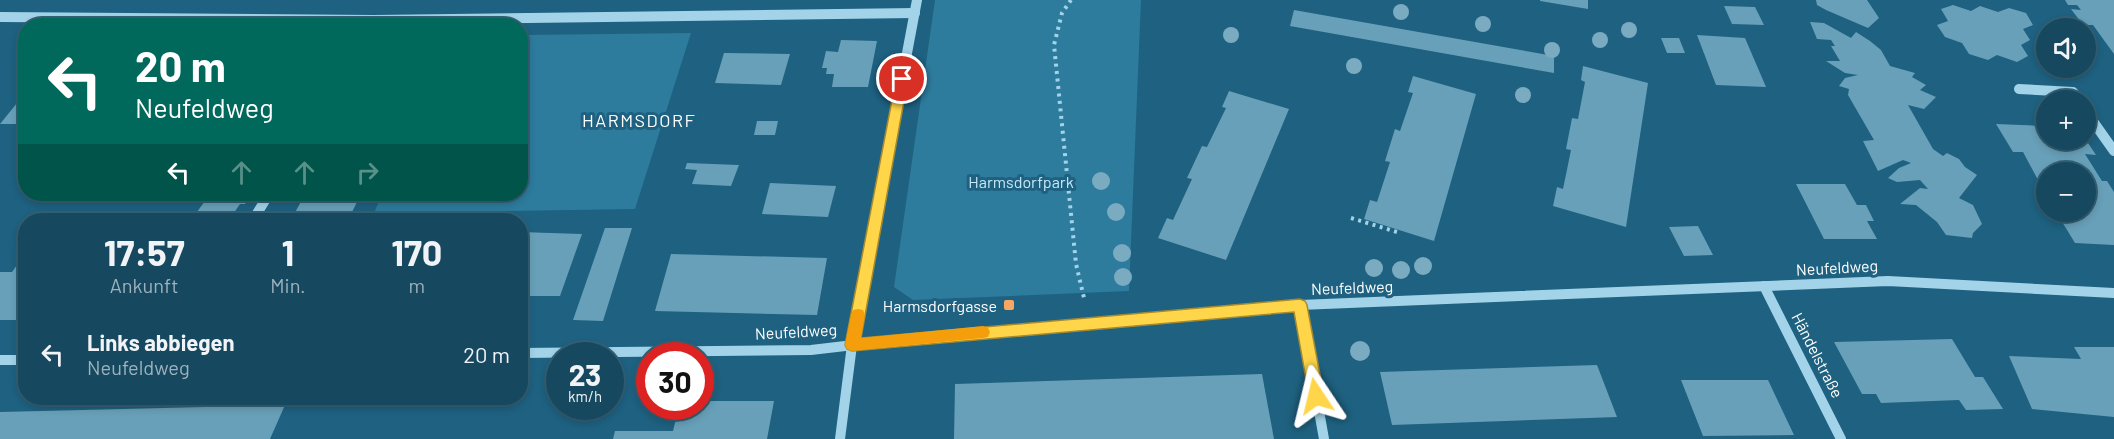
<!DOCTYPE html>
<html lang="de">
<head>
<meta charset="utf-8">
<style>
	:root { --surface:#164960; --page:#235369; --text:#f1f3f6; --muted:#9eb2bd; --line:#356175 }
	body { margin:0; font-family:Barlow,sans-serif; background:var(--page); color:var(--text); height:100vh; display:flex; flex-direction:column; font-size:22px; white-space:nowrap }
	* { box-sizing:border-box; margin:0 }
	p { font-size:20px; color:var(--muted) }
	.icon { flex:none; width:33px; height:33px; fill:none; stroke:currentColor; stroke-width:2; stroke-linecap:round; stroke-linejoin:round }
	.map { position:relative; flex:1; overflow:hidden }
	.side { position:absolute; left:18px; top:213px; width:510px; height:192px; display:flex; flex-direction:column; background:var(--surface); border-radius:24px; box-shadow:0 3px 9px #0003,0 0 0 2px var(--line) }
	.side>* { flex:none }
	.top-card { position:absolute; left:18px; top:18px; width:510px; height:183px; border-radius:24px; box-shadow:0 3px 9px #0003,0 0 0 2px var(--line); background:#00695c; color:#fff; overflow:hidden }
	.fabs { position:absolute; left:2036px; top:18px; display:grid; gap:12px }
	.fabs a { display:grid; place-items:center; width:60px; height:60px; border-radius:50%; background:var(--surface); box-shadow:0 3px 9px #0003,0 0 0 2px var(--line); font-size:30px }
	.speed { position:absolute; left:546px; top:342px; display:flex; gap:12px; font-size:30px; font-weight:700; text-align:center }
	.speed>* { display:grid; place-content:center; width:78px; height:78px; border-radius:50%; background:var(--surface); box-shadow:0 3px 9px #0003,0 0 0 2px var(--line); line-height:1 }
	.speed small { font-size:15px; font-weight:400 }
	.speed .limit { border:9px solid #d22; background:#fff; color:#111 }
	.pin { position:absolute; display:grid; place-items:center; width:51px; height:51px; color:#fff; margin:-26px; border:3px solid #fff; border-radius:50%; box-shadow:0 2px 6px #0007 }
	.me { position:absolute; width:66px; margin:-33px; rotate:350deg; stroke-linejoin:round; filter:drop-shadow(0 0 4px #0008) }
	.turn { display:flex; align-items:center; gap:21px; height:126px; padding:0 18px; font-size:27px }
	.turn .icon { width:78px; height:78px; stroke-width:2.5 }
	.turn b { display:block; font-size:42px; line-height:51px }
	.lanes { display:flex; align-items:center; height:57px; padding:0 18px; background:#0003; justify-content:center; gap:30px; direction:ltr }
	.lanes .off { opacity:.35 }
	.eta { display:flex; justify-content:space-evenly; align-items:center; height:102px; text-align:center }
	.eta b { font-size:36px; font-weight:700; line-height:42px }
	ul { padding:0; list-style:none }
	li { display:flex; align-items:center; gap:18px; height:78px; padding:0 18px }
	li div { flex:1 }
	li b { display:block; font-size:22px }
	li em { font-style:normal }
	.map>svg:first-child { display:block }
</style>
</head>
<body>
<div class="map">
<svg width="2114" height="439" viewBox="0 0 2114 439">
	<rect width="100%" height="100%" fill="#1e6180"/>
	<g fill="#2d7b9d">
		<polygon points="935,0 1141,0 1129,291 913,300 894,287"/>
		<polygon points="691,33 635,209 374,213 382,194 520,194 521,35"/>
	</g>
	<g fill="#68a0b9">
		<polygon points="1540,0 1588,0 1588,9 1540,1"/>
		<polygon points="1816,0 1867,0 1879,18 1868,28 1826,10 1817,5"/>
		<polygon points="2065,0 2114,0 2114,54 2093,25 2083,25 2071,9 2081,10 2077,5 2068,5"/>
		<polygon points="1953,5 1971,11 1980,6 1998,12 2009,8 2026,13 2033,25 2023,29 2030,40 2021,45 2028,56 2017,62 1997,55 1988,60 1969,54 1962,43 1945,37 1937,25 1948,21 1941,9"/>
		<polygon points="1724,6 1755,7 1764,25 1732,24"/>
		<polygon points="1294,10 1554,56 1554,73 1290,26"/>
		<polygon points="1810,22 1824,23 1851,38 1856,32 1870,41 1881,50 1890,66 1915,73 1912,77 1926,85 1920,90 1936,97 1924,109 1908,105 1933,149 1943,156 1947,153 1959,159 1965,167 1977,175 1959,198 1973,205 1982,224 1973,233 1972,238 1946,235 1937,222 1916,205 1900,204 1920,188 1928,189 1920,180 1897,182 1888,178 1899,168 1911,163 1903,160 1878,171 1863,141 1874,140 1848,95 1849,89 1839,86 1845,78 1858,75 1845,73 1826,61 1840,61 1831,46 1835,46 1831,40 1817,39"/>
		<polygon points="1697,35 1745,38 1766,87 1716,85"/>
		<polygon points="1661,38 1679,38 1685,53 1667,53"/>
		<polygon points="841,40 877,41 868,87 832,87 834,74 826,74 827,68 822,68 826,51 838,52"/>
		<polygon points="724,53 790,54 781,85 715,83"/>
		<polygon points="1583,66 1648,83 1626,227 1553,206 1557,187 1563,189 1571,150 1566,149 1572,118 1578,119 1585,82 1581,80"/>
		<polygon points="1413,76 1476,94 1434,241 1364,219 1370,200 1377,202 1390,162 1385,161 1395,129 1400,131 1413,93 1408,92"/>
		<polygon points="1229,91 1289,109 1226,260 1158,238 1167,218 1173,220 1192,179 1187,178 1202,146 1207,147 1226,108 1222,107"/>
		<polygon points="26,92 26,124 0,124"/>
		<polygon points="757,121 778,121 775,135 754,135"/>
		<polygon points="1996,124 2046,126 2046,140 2086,140 2096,155 2085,154 2102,181 2107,181 2114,192 2114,245 2075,243 2056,212 2085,212 2085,172 2046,172 2046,195 2023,152 2013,152"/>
		<polygon points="687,163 739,165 731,186 692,184 697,170 685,169"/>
		<polygon points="770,183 836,186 828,217 762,214"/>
		<polygon points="1796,184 1845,184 1857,205 1866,205 1874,221 1867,221 1877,239 1824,239"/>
		<polygon points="210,194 252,194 245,204 240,204 231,217 194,216"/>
		<polygon points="305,194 361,194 348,220 291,220"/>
		<polygon points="1698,226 1713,255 1684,256 1669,227"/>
		<polygon points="605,228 632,228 603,321 573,320"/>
		<polygon points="520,232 582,234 560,296 520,296"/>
		<polygon points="671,254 827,258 817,315 655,311"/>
		<polygon points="19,262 26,262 26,317 23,320 0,320 0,272 12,272"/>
		<polygon points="1952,339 1975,377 1983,377 2003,409 1966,410 1959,400 1881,403 1876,394 1862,394 1834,342"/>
		<polygon points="2074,347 2114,347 2114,417 2032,409 2009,356 2081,359"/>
		<polygon points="1597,365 1617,417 1392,425 1380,372"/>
		<polygon points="1262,374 1274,439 954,439 955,384"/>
		<polygon points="1681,380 1768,380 1794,435 1703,436"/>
		<polygon points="700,401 774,401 767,439 613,439 615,431 673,431 679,406 700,406"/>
		<polygon points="285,405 270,439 0,439 0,412"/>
	</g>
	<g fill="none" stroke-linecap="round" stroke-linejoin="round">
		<g stroke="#a2d3e9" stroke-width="4" stroke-dasharray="3 4.5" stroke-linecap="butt">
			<polyline points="1071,0 1062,13 1054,45 1076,264 1084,298"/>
			<polyline points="1351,218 1397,232"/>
		</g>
		<g stroke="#a2d3e9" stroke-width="10">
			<polyline points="0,17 374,20 915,13"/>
			<polyline points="2019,89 2073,92 2079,100"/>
			<polyline points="2085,110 2114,151"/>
			<polyline points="253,220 269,194"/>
			<polyline points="1764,286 1841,439"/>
			<polyline points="1300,305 1324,439"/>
			<polyline points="520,353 811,350 905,339 1300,305 1888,281 2114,293"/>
			<polyline points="0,360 26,360"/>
			<polyline points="840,439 852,345 917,0"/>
		</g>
	</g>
	<g fill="#7aabc1">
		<circle cx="1401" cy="12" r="8"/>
		<circle cx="1483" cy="24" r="8"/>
		<circle cx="1629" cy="30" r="8"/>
		<circle cx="1231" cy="35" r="8"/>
		<circle cx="1600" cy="40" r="8"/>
		<circle cx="1552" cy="50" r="8"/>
		<circle cx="1354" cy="66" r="8"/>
		<circle cx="1523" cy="95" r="8"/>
		<circle cx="1101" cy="181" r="9"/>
		<circle cx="1116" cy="212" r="9"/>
		<circle cx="1122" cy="253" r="9"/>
		<circle cx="1423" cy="266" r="9"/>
		<circle cx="1374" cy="268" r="9"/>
		<circle cx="1401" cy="270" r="9"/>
		<circle cx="1123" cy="277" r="9"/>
		<circle cx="1360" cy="351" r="10"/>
	</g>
	<polygon fill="#ffd54a" stroke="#a68a30" stroke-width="1.5" points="902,75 908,79 861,338 1300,299 1305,301 1307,305 1324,396 1322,400 1316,402 1311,400 1309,396 1294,312 852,351 847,349 845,345 896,79"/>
	<polygon fill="#f59e0b" points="858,309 863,310 865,315 861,338 983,326 988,328 990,332 988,337 983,338 852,351 847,349 845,345 851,315 853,310"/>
	<rect fill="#f8a760" stroke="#1e6180" stroke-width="2" x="1003" y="299" width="12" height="12" rx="3"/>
	<g text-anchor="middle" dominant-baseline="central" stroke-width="6" stroke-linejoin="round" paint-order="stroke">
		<g font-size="16" fill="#c6e8f7" stroke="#1e6180">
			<text x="1021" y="181">Harmsdorfpark</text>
		</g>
		<g font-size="16" fill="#fff" stroke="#1e6180">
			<text transform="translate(1837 267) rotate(-3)">Neufeldweg</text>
			<text transform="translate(1352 287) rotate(-2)">Neufeldweg</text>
			<text transform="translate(796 331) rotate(-3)">Neufeldweg</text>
			<text transform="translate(1818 355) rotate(63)">Händelstraße</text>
		</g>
		<g font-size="16" fill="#fff" stroke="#1e6180" text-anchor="end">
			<text x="997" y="305">Harmsdorfgasse</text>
		</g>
		<g font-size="18" letter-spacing="1.5" fill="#fff" stroke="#1e6180">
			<text x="639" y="120">HARMSDORF</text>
		</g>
	</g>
</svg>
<div class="fabs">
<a><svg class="icon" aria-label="sound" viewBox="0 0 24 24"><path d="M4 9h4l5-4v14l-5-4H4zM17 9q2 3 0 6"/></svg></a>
<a>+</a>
<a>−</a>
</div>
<div class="speed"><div>23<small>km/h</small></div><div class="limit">30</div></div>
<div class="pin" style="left:902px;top:79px;background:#d93025"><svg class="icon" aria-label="arrive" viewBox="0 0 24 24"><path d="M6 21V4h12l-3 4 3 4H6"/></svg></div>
<svg class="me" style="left:1316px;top:396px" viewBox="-20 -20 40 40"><path d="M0-17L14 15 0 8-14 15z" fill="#ffd54a" stroke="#fff" stroke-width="4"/></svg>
<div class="top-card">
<div class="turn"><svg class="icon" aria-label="left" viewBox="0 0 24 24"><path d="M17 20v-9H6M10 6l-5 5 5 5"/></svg><div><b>20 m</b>Neufeldweg</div></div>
<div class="lanes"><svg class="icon" aria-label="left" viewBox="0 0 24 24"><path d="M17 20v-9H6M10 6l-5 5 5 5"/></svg><svg class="icon off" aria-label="ahead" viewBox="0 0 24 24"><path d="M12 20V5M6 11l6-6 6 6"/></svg><svg class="icon off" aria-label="ahead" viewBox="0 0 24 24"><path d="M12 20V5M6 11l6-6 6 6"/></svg><svg class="icon off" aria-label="right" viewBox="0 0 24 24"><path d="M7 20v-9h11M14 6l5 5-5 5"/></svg></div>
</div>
<section class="side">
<div class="eta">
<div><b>17:57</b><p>Ankunft</p></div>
<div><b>1</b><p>Min.</p></div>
<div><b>170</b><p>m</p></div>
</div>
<ul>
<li><svg class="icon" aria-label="left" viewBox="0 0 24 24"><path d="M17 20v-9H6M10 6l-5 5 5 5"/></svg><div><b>Links abbiegen</b><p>Neufeldweg</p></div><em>20 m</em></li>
</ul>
</section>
</div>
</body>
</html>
